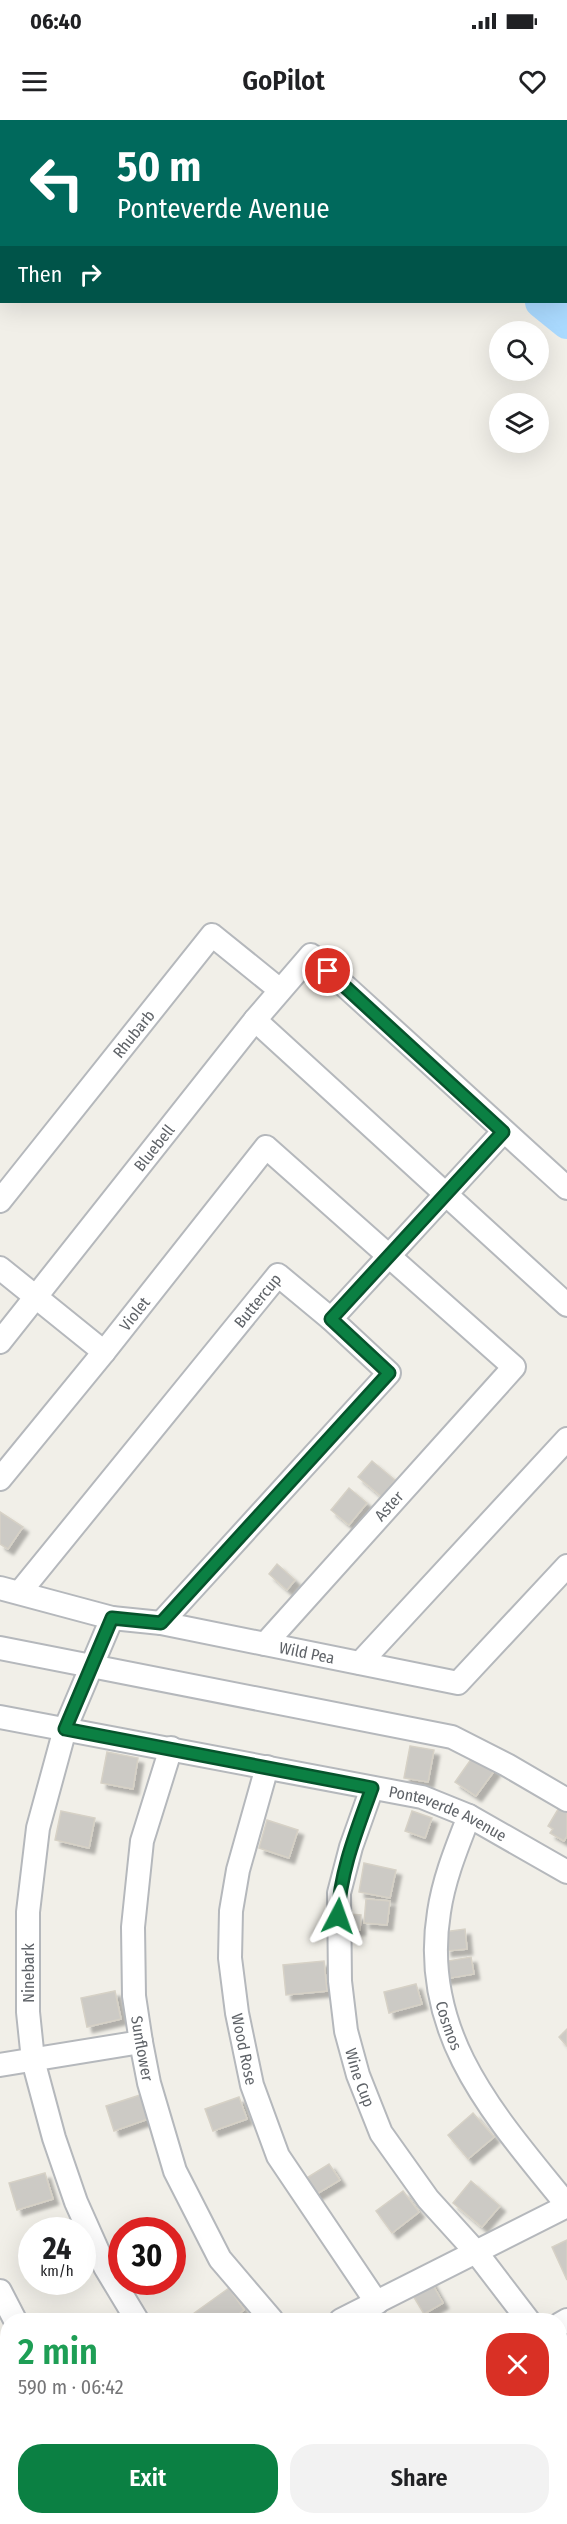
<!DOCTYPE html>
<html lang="en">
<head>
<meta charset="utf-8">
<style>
	:root { --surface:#fff; --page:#f2f2f2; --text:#202124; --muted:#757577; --accent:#0b8043 }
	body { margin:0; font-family:"Fira Sans Condensed",sans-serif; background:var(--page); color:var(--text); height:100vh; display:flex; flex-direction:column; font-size:22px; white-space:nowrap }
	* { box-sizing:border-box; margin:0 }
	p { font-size:20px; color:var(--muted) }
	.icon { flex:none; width:33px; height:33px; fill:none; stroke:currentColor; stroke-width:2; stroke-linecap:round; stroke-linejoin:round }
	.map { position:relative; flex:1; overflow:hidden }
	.panel { position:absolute; left:0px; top:2193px; width:567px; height:212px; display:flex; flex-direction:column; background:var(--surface); border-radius:24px 24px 0 0; box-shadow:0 6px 24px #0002 }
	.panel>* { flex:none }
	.banner { position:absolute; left:0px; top:0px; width:567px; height:183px; box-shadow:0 6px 24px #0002; background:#00695c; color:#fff; overflow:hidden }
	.controls { position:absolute; left:489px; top:201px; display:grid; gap:12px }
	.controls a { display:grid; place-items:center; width:60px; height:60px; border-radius:50%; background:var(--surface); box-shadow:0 6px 24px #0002; font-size:30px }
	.speed { position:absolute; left:18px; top:2097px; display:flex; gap:12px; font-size:30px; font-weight:700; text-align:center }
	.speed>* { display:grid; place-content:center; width:78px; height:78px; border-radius:50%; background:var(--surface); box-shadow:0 6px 24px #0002; line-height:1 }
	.speed small { font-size:15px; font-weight:400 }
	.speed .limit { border:9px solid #d22; background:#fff; color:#111 }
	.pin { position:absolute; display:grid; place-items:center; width:51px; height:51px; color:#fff; margin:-26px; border:3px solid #fff; border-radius:50%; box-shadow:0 2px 6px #0007 }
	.me { position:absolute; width:66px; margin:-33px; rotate:4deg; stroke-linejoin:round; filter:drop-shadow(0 0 4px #0008) }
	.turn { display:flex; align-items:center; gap:21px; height:126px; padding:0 18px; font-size:27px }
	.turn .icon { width:78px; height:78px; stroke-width:2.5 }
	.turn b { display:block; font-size:42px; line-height:51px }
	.then { display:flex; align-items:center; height:57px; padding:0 18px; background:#0003; gap:12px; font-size:22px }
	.round { display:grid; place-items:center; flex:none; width:63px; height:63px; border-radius:24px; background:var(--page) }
	.summary { display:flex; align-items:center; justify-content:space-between; height:102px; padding:0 18px }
	h1 { font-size:36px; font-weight:600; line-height:45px; color:#1e9e55 }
	.button { display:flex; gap:12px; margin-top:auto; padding:12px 18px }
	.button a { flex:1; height:69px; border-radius:24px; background:var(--accent); color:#fff; font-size:24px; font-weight:600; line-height:69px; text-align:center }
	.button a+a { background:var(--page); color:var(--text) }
	.status { display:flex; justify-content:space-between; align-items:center; height:42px; padding:0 30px; background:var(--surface); direction:ltr }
	.status svg { height:16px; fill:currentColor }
	header { display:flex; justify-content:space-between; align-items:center; height:78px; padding:0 18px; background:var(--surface); font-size:27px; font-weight:600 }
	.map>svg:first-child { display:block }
</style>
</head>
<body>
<div class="status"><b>06:40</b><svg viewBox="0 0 49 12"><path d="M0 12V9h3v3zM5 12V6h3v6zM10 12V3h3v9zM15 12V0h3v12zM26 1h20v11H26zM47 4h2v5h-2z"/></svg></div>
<header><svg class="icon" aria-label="menu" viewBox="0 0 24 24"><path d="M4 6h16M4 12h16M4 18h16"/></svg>GoPilot<svg class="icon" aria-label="heart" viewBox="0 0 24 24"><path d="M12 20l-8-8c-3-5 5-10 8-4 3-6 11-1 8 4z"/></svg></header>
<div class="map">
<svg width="567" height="2404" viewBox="0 0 567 2404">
	<defs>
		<filter id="shadow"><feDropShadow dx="5.5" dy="5.5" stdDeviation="1.5" flood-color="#0004"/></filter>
	</defs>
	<rect width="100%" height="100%" fill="#f1efe8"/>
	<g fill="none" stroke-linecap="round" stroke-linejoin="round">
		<polyline stroke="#aadaff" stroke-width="5" points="286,0 287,2"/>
		<g stroke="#aadaff" stroke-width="32">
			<polyline points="0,0 3,2"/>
			<polyline points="541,182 567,203"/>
		</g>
	</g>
	<g fill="#cccac5" stroke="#d6d1c6" stroke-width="1.5" filter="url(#shadow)">
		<polygon points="372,1341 395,1360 382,1377 358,1357"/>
		<polygon points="349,1368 367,1383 349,1405 331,1390"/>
		<polygon points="0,1392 23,1407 8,1429 0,1424"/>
		<polygon points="277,1444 295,1460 287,1470 269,1454"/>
		<polygon points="410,1626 434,1630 428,1662 404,1658"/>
		<polygon points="107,1632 138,1638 133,1669 101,1663"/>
		<polygon points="474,1635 495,1650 476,1676 455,1662"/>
		<polygon points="560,1686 567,1690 567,1716 564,1721 550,1713 553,1709 548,1706"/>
		<polygon points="61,1691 95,1698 89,1728 55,1720"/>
		<polygon points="412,1691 432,1698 425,1718 405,1711"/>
		<polygon points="267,1700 298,1710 289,1738 259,1728"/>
		<polygon points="364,1743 396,1750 390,1778 359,1772"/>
		<polygon points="366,1779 390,1781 387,1805 364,1803"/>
		<polygon points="349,1794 361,1795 360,1810 348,1809"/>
		<polygon points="465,1809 467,1829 446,1831 444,1812"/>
		<polygon points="471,1837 474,1854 445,1859 442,1842"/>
		<polygon points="324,1841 327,1871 286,1875 283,1845"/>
		<polygon points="416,1864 422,1884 389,1893 384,1872"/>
		<polygon points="115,1871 121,1899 87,1907 81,1878"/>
		<polygon points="567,1909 567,1926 559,1917"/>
		<polygon points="140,1975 148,1999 114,2011 106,1986"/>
		<polygon points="239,1977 247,1999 213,2011 205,1989"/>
		<polygon points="473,1993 494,2017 468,2039 448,2015"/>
		<polygon points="329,2044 340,2060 315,2075 305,2059"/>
		<polygon points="45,2053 53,2079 17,2090 9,2063"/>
		<polygon points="471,2061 500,2086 482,2107 453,2083"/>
		<polygon points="403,2071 419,2092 392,2113 376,2091"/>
		<polygon points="567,2120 567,2160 552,2127"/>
		<polygon points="429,2158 443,2183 424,2194 409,2169"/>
		<polygon points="229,2168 244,2190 230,2200 197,2200 193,2194"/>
		<polygon points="567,2376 567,2393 560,2379"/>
		<polygon points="354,2397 376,2397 369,2404 362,2404"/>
		<polygon points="513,2397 536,2397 539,2404 515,2404"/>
	</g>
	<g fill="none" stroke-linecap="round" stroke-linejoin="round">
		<defs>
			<g id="minor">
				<polyline points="465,0 466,2"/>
				<polyline points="424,2 425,0"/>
				<polyline points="566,152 567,151"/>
				<polyline points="255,900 567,1185"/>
				<path id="s1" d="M0,1081L212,815L280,870"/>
				<polyline points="0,1148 104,1232"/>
				<polyline points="331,1199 503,1012"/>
				<path id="s2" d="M0,1222L255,900L311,835L567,1068"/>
				<path id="s3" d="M0,1359L104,1232L266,1027L514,1247L265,1524"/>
				<path id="s4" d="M0,1468L112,1498L161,1503L458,1563L567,1446"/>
				<path id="s5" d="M20,1472L278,1155L331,1199L389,1253L161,1503"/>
				<polyline points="112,1498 65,1609 38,1708 28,1792 28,1892 33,1940 54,2018 76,2082 105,2147 137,2200"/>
				<polyline points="0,1528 452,1617 507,1645 567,1680"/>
				<polyline points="360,1543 567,1319"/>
				<path id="s6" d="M0,1597L422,1677L469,1696L567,1752"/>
				<path id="s7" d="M171,1628L142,1721L133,1807L134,1876L141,1922L149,1963L175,2051L220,2139L272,2200"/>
				<path id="s8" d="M267,1647L238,1750L231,1791L230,1838L237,1893L252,1965L278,2036L377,2183"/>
				<path id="s9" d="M372,1668L351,1727L339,1773L340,1861L346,1911L358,1955L381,2013L428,2079L476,2132L528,2200"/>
				<path id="s10" d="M469,1696C457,1727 444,1758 439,1792C419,1915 496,1997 567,2085"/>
				<polyline points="0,1945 141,1922"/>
				<polyline points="0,2171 15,2200"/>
				<polyline points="341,2200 567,2086"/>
				<polyline points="560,2204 567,2200"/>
				<polyline points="560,2324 567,2320"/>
				<polyline points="0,2366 8,2376"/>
				<polyline points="25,2397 30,2404"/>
				<polyline points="322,2397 330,2404"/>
				<polyline points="477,2397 485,2404"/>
				<polyline points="164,2404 177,2397"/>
			</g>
		</defs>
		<use href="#minor" stroke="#b5b8bc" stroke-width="26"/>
		<use href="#minor" stroke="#fff" stroke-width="22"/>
	</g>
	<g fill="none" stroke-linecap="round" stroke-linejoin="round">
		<defs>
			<path id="route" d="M328,851L503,1012L331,1199L389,1253L161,1503L112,1498L65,1609L372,1668C357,1710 340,1751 338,1796"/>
		</defs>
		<use href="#route" stroke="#07532c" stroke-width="15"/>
		<use href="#route" stroke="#0b8043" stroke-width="10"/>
	</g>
	<g text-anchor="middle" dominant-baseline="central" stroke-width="4.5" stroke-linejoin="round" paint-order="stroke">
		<g font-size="16" fill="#5f6368" stroke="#fff">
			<text stroke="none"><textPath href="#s1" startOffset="214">Rhubarb</textPath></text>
			<text stroke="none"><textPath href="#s2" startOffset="248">Bluebell</textPath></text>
			<text stroke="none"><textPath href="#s5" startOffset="376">Buttercup</textPath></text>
			<text stroke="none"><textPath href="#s3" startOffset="213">Violet</textPath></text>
			<text transform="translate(389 1386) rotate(-48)">Aster</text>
			<text stroke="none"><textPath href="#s4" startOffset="314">Wild Pea</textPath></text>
			<text stroke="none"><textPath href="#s6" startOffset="459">Ponteverde Avenue</textPath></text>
			<text transform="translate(28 1853) rotate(-90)">Ninebark</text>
			<text stroke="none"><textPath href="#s10" startOffset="216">Cosmos</textPath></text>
			<text stroke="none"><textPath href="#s7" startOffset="306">Sunflower</textPath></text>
			<text stroke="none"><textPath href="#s8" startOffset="288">Wood Rose</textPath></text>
			<text stroke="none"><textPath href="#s9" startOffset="297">Wine Cup</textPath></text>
		</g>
	</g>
</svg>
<div class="controls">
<a><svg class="icon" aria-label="search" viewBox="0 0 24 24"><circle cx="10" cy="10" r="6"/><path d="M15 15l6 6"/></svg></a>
<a><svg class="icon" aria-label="layers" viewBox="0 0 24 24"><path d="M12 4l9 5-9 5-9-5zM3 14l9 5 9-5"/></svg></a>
</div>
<div class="speed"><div>24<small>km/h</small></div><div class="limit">30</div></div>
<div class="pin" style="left:328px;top:851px;background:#d93025"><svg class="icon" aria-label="arrive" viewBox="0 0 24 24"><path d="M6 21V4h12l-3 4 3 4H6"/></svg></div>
<svg class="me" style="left:338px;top:1796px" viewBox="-20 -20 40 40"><path d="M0-17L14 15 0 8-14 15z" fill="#0b8043" stroke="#fff" stroke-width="4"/></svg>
<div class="banner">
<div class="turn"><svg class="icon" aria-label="left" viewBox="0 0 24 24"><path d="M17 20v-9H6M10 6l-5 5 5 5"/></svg><div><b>50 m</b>Ponteverde Avenue</div></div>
<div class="then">Then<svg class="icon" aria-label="right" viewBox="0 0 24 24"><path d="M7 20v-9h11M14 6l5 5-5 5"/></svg></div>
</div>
<section class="panel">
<div class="summary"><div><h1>2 min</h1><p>590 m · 06:42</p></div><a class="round" style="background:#d93025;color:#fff"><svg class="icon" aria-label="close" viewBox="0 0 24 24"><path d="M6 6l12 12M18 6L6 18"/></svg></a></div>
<div class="button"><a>Exit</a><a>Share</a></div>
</section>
</div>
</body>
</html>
